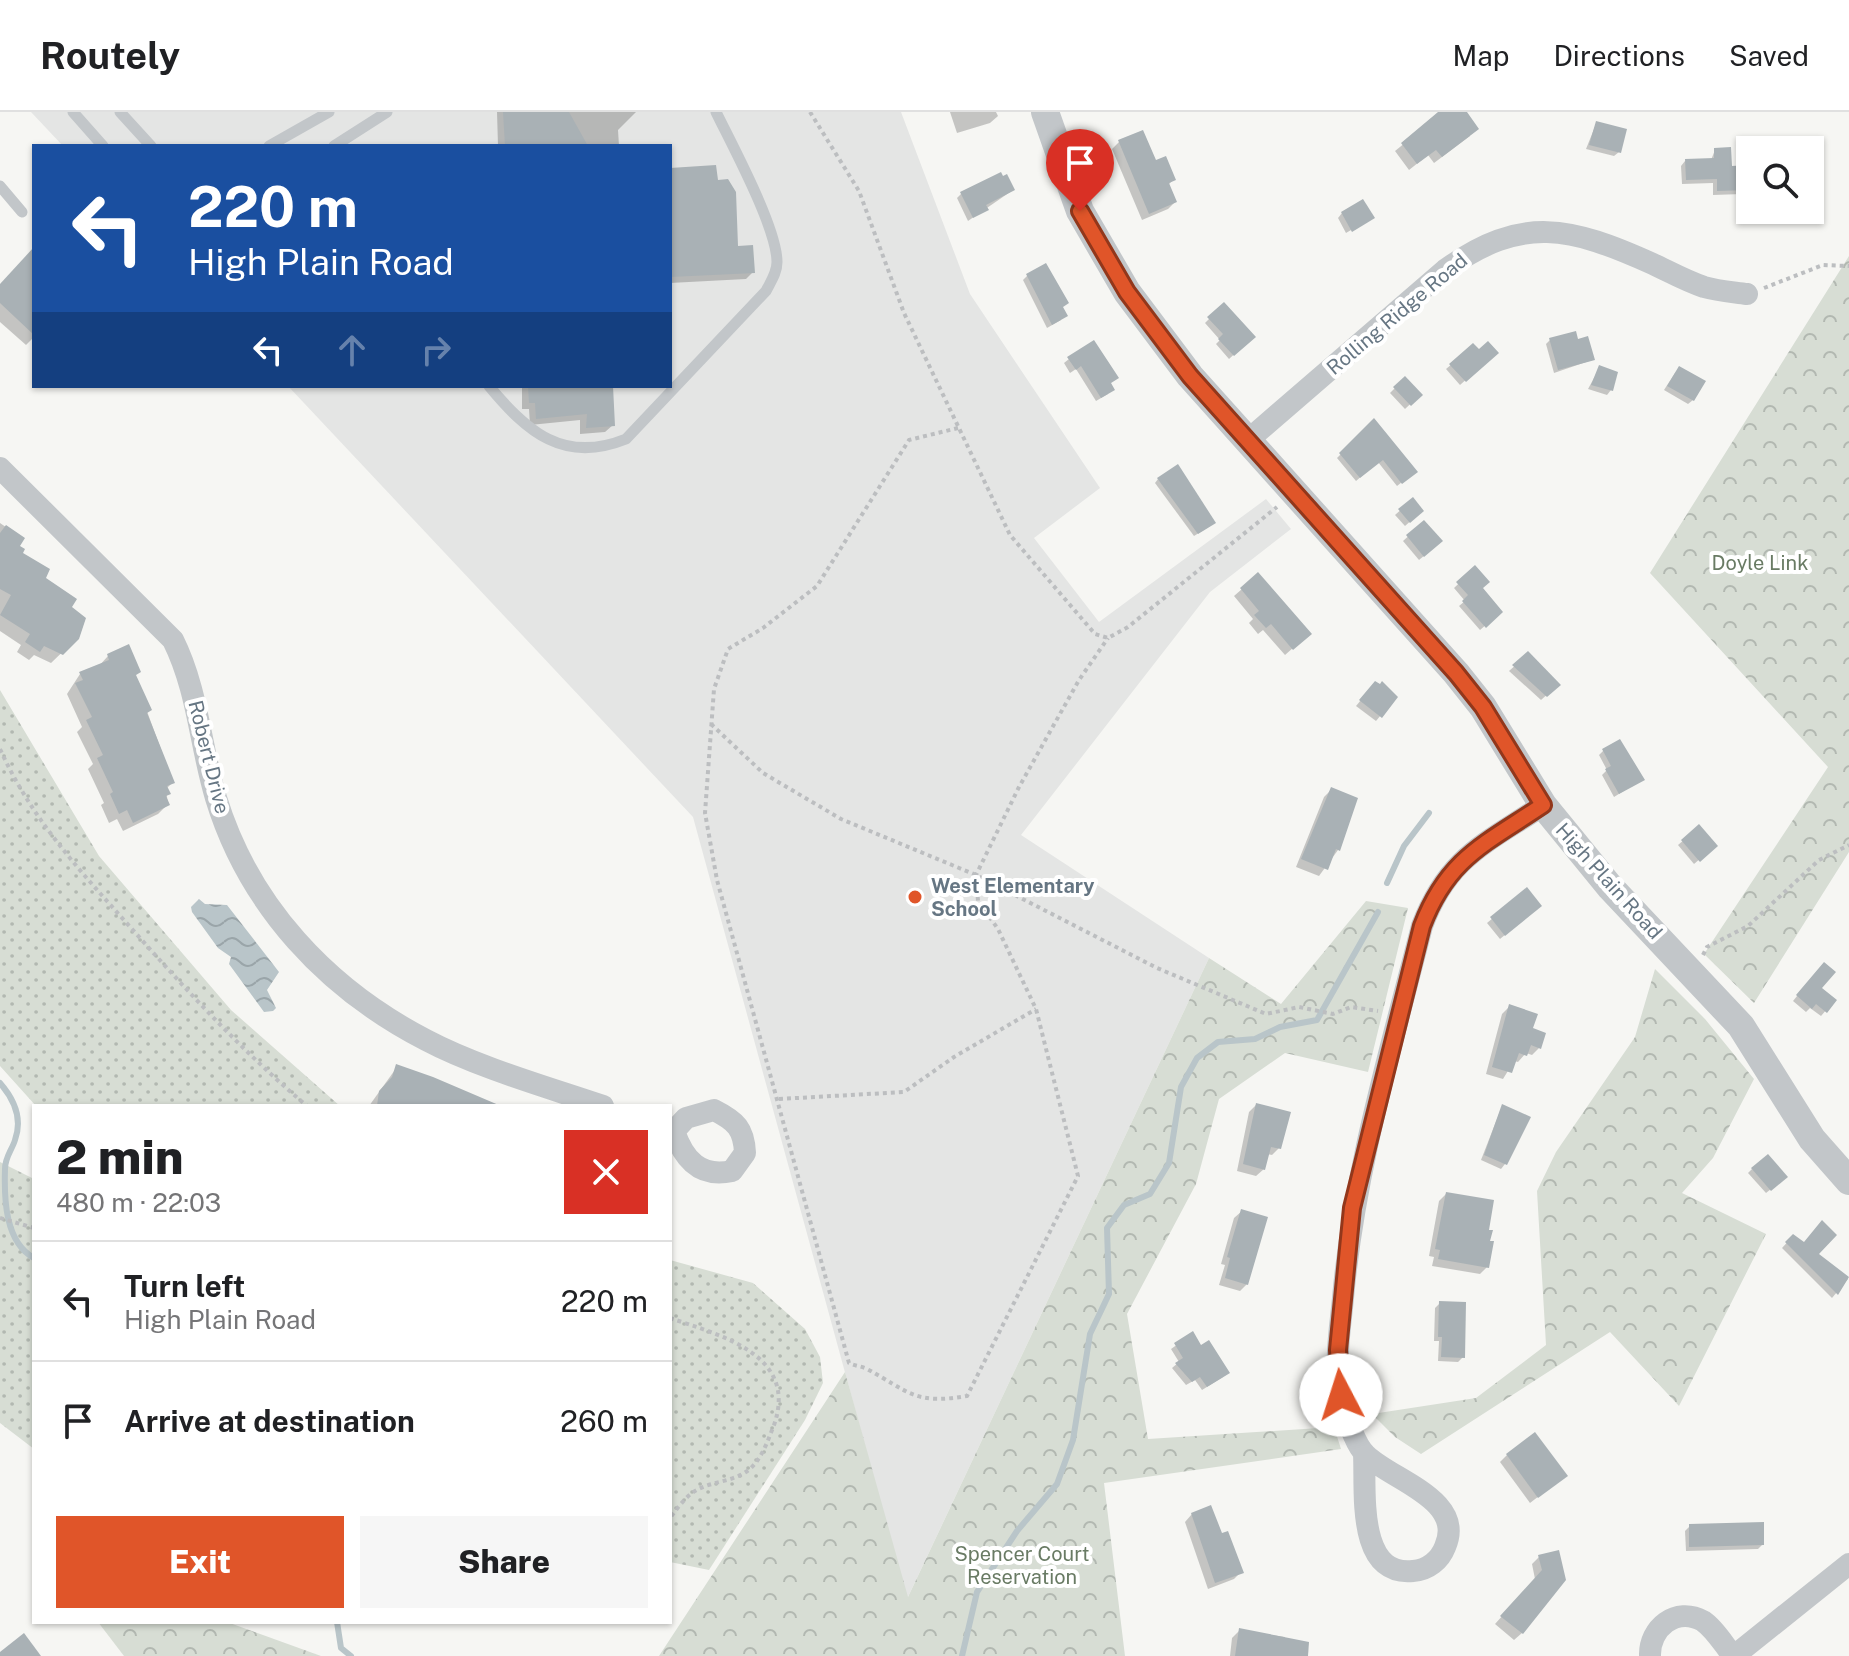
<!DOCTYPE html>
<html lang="en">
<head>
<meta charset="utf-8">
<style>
	:root { --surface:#fff; --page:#f6f6f6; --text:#202124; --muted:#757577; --line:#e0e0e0; --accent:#e05529 }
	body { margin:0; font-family:"Public Sans",sans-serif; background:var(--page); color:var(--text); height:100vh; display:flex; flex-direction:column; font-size:30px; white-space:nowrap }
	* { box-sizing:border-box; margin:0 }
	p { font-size:26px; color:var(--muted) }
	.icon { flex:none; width:44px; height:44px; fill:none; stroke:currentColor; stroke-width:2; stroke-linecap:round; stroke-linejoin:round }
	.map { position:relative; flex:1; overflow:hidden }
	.sheet { position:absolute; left:32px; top:992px; width:640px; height:520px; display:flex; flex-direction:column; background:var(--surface); border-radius:0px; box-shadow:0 2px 6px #0004 }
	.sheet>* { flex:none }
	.hud { position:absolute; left:32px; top:32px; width:640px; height:244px; border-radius:0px; box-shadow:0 2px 6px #0004; background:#1a4fa0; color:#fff; overflow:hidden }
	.buttons { position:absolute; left:1736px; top:24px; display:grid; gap:16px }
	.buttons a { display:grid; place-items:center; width:88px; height:88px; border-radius:0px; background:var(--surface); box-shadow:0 2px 6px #0004; font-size:40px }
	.pin { position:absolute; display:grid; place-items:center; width:68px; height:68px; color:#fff; margin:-82px -34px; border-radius:50% 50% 50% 0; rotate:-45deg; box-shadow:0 0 8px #0007 }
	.pin .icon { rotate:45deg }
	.me { position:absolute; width:88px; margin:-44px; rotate:355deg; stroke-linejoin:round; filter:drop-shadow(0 0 6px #0008) }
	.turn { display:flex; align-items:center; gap:28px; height:168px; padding:0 24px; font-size:36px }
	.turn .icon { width:104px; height:104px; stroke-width:2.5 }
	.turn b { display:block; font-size:56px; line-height:68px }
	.lanes { display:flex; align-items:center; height:76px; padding:0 24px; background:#0003; justify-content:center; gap:40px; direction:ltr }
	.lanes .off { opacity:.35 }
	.round { display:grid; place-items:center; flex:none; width:84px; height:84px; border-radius:0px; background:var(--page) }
	.overview { display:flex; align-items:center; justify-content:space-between; height:136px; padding:0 24px }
	h1 { font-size:48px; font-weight:800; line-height:60px }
	.cta { display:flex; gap:16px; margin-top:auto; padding:16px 24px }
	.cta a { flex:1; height:92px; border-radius:0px; background:var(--accent); color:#fff; font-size:32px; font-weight:800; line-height:92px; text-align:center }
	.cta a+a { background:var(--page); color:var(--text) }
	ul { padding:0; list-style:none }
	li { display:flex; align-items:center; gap:24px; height:120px; padding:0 24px; border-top:2px solid var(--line) }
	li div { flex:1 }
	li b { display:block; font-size:30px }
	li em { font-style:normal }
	header { display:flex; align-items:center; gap:48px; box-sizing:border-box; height:112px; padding:0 40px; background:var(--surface); border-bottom:2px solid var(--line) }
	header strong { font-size:38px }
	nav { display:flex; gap:44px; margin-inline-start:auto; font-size:28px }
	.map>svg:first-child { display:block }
</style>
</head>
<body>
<header>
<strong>Routely</strong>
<nav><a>Map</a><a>Directions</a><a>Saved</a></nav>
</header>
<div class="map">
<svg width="1849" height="1544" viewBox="0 0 1849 1544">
	<defs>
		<pattern id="grass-dots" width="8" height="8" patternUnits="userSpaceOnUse" patternTransform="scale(2)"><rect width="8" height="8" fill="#d7ddd4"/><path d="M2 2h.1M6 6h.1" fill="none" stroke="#b2b8b1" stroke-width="1.8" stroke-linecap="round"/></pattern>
		<pattern id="forest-crowns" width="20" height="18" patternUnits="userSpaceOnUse" patternTransform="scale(2)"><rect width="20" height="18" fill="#d7ddd4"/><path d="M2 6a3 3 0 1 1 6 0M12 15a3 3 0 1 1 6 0" fill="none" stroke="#b2b8b1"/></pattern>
		<pattern id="water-waves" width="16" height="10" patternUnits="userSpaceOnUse" patternTransform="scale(2)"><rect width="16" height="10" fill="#b9c5c9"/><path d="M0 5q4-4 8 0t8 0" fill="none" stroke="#9aa5a9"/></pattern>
	</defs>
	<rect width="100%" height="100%" fill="#f6f6f3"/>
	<polygon fill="#e4e5e4" points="31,0 901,0 970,182 1100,376 1034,426 1099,510 1266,387 1291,417 1210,480 1021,723 1209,846 907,1487 693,705 288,274 670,274 670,34 63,34"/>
	<g fill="url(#grass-dots)">
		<polygon points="0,578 99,744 231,898 340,994 36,994 0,954"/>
		<polygon points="0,1050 34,1067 34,1337 0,1311"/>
		<polygon points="670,1148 753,1171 805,1217 820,1245 823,1271 805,1308 709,1458 670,1450"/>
	</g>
	<g fill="url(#forest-crowns)">
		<polygon points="1849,144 1849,740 1754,891 1704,842 1828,655 1650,461"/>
		<polygon points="1366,789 1408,796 1368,960 1285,941 1219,987 1196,1072 1127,1202 1148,1327 1334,1315 1341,1337 1104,1371 1125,1544 659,1544 845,1260 908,1485 1209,846 1281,892"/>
		<polygon points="1655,857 1705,907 1754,967 1713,1046 1682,1081 1766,1122 1679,1294 1610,1220 1421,1342 1395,1325 1372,1302 1476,1286 1546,1233 1537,1079 1556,1040 1635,925"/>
		<polygon points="98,1510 227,1510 321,1544 124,1544"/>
	</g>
	<polygon fill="url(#water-waves)" points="199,787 205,792 227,793 279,860 267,878 276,896 273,899 264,900 229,852 231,845 218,836 192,800 191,795"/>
	<g fill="#0003">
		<polygon points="497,0 636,0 618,18 619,34 498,34"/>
		<polygon points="950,0 996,0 998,4 990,11 957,21"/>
		<polygon points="1443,0 1464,0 1470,24 1434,51 1428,43 1409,58 1395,39"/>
		<polygon points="1596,12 1619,40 1614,44 1586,37"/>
		<polygon points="1119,30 1174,67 1168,73 1175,90 1168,97 1142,108 1112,37"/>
		<polygon points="1715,38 1746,77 1742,82 1713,83 1713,71 1682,72 1681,54 1685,49 1711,48"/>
		<polygon points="670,58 753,160 746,167 670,171"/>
		<polygon points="1013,78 968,109 957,86 961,82"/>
		<polygon points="1342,101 1370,107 1346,121 1338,106"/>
		<polygon points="34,137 34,225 26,233 0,210 0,174"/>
		<polygon points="1028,163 1061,196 1061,208 1047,216 1023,168"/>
		<polygon points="1224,192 1253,225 1229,247 1216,232 1220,228 1205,211"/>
		<polygon points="1550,228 1577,229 1592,248 1554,261 1546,232"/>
		<polygon points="1473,234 1478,240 1496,241 1460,273 1446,257"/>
		<polygon points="1069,247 1116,266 1109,272 1108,282 1096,289 1076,257 1070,261 1064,251"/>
		<polygon points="1600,255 1611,278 1607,283 1588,277"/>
		<polygon points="1675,261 1693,288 1688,292 1664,278"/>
		<polygon points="1405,266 1420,283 1405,297 1390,281"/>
		<polygon points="522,274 611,274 613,313 605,320 580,322 580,308 530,313 529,297 522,297"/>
		<polygon points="1374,309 1411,363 1397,374 1378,350 1356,369 1337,346"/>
		<polygon points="1158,367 1210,414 1194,424 1155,371"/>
		<polygon points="1412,388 1422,399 1405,414 1395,403"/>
		<polygon points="1424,410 1436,434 1419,448 1403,429"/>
		<polygon points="0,411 22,426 17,434 20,441 69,496 77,526 51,551 34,543 29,548 17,540 21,533 0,519"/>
		<polygon points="1475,456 1480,476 1501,500 1480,518 1459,494 1465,489 1454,476"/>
		<polygon points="1258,463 1302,528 1285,543 1263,518 1258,522 1249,511 1253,507 1234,484"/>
		<polygon points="1528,542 1558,573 1541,588 1509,559"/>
		<polygon points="108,544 134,564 173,670 166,677 168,692 158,702 123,719 117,707 109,711 101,693 104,691 88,657 93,652 77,620 82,615 67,582 80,562 98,555"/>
		<polygon points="1371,576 1396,585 1376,609 1356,594"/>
		<polygon points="1604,638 1643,667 1614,685 1602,663 1607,658 1599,643"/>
		<polygon points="1331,678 1338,738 1319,764 1296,755 1324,685"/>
		<polygon points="1699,715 1715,734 1694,752 1678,733"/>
		<polygon points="1526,778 1535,798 1500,827 1487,811"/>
		<polygon points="1819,857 1820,877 1834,889 1821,904 1810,896 1806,900 1793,889"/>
		<polygon points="1510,894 1531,918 1539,936 1532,943 1526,941 1518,950 1514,949 1503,967 1486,962 1502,902"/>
		<polygon points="397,955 500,994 369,994"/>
		<polygon points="1256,993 1279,1036 1272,1043 1267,1042 1264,1057 1256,1064 1237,1059 1249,1000"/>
		<polygon points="1502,994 1505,1052 1501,1057 1481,1048"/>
		<polygon points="1752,1057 1781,1069 1766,1081 1748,1061"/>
		<polygon points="1446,1082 1487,1155 1480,1162 1432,1154 1434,1145 1429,1144 1439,1089"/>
		<polygon points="1242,1099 1247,1172 1240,1179 1219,1173 1225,1153 1221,1152 1234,1106"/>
		<polygon points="1793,1124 1848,1167 1832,1186 1782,1136"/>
		<polygon points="1440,1191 1463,1245 1458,1250 1438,1249 1439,1229 1434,1229 1435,1196"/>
		<polygon points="1192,1222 1223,1265 1202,1278 1195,1268 1186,1273 1172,1256 1179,1250 1171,1237"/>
		<polygon points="1507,1343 1565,1364 1530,1391 1500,1350"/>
		<polygon points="1192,1402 1221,1424 1241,1460 1234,1467 1208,1477 1185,1410"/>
		<polygon points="1690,1414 1762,1433 1758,1437 1686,1439 1685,1419"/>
		<polygon points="1558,1441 1522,1521 1514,1528 1495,1512 1535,1467 1532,1452 1539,1445"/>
		<polygon points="1240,1518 1285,1525 1285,1528 1306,1544 1230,1544 1232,1526"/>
	</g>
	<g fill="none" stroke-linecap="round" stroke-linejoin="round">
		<g stroke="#b9c5c9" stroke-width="6">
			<polyline points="1387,771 1404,734 1429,701"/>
			<path d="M0,971C14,987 23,1006 15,1028C12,1038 5,1045 5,1057C4,1087 5,1130 34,1146"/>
			<polyline points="337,1510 341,1536 351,1544"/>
			<polyline points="962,1544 977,1480 1017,1419 1057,1372 1073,1328 1090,1222 1109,1182 1107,1116 1124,1093 1150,1082 1169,1051 1181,975 1197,946 1218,930 1255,927 1280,915 1317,908 1378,800"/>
		</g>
	</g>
	<g fill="#a9b1b5">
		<polygon points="503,0 569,0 588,34 505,34"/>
		<polygon points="1438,0 1467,0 1479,17 1442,45 1436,38 1417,52 1401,31"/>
		<polygon points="1596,9 1627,17 1621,41 1589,33"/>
		<polygon points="1143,18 1156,48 1166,44 1176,68 1169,71 1177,90 1149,102 1118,28"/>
		<polygon points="1731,35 1732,54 1747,53 1748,78 1717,79 1717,67 1686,68 1685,47 1714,46 1714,36"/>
		<polygon points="716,53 718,68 728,67 736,80 738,134 753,133 755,161 670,165 670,56"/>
		<polygon points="1001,60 1003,64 1007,62 1015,78 986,93 989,98 973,106 960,80"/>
		<polygon points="1363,87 1375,106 1352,120 1341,100"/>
		<polygon points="34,135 34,223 0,191 0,172"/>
		<polygon points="1046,151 1069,191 1063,195 1068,204 1052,213 1026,162"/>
		<polygon points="1224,190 1256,225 1234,244 1218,227 1223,222 1207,205"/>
		<polygon points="1576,219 1578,227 1588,224 1595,248 1558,258 1549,226"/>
		<polygon points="1094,228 1119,266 1111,271 1115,278 1101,286 1081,254 1076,258 1067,245"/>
		<polygon points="1488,229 1499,241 1466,270 1449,252 1473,231 1479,237"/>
		<polygon points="1599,253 1618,260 1613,279 1591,273"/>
		<polygon points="1679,254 1706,269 1694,289 1667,274"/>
		<polygon points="1405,264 1423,283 1411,294 1393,275"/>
		<polygon points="528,274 613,274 615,314 586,316 587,302 536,307 535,291 529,291"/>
		<polygon points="1374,306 1418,360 1402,372 1383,348 1360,366 1339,341"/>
		<polygon points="1178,352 1216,411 1198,422 1157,366"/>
		<polygon points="1413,385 1424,399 1410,411 1398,397"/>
		<polygon points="1424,408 1443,429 1424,445 1406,423"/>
		<polygon points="6,413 25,426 20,434 25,437 23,441 50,457 46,466 77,487 72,495 86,506 79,527 63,543 44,534 40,540 25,530 30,522 0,503 11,483 0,477 0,421"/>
		<polygon points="1475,453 1490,470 1483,476 1503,500 1486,516 1462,489 1468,483 1456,470"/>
		<polygon points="1258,460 1312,522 1293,538 1271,512 1266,516 1254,503 1259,499 1240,476"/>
		<polygon points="129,532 141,560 136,563 152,598 147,601 175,671 167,674 171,682 166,684 170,693 133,711 127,698 119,702 110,682 113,680 97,646 103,643 86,608 92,605 75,571 83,568 79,560 109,548 107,542"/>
		<polygon points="1528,539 1561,573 1547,585 1512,553"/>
		<polygon points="1375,569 1380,572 1382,569 1398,585 1382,606 1359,588"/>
		<polygon points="1620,627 1645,668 1619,682 1605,657 1611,654 1602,637"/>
		<polygon points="1331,675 1358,686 1340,739 1336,737 1328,758 1301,747"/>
		<polygon points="1699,712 1718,734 1700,750 1681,728"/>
		<polygon points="1527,775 1542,794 1505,824 1490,805"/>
		<polygon points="1824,850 1836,860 1822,876 1837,888 1827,901 1816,892 1812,897 1796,883"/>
		<polygon points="1509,892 1538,902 1533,916 1546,921 1541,937 1531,933 1527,944 1519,941 1512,961 1492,955"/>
		<polygon points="396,952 433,965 501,994 377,994 379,979 392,965"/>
		<polygon points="1256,991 1291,1000 1281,1037 1271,1035 1265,1058 1243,1052"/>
		<polygon points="1502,992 1531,1005 1507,1053 1484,1043"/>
		<polygon points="1768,1042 1788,1065 1771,1079 1751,1056"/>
		<polygon points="1446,1080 1494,1088 1489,1118 1493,1118 1490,1129 1494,1129 1489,1156 1438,1147 1440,1138 1435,1137"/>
		<polygon points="1241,1097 1268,1105 1248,1173 1225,1166 1230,1146 1227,1145"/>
		<polygon points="1822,1108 1837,1123 1819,1142 1849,1165 1838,1183 1785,1130 1793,1122 1804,1130"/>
		<polygon points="1439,1189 1466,1190 1465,1246 1441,1245 1442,1225 1438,1225"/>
		<polygon points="1193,1219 1201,1233 1209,1228 1230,1261 1207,1275 1200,1265 1192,1270 1175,1251 1183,1246 1174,1231"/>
		<polygon points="1535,1320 1568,1364 1538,1386 1506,1342"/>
		<polygon points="1211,1393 1222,1421 1228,1419 1244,1461 1215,1471 1191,1401"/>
		<polygon points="1764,1410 1764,1433 1689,1435 1689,1412"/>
		<polygon points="1559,1438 1566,1468 1523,1522 1500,1504 1542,1458 1538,1443"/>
		<polygon points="1239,1516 1309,1530 1308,1544 1235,1544"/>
		<polygon points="24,1521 41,1544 0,1544 0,1540"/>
	</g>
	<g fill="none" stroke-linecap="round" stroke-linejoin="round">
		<g stroke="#bcbec0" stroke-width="4" stroke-dasharray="4 4" stroke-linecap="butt">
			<polyline points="810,0 859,79 904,201 1010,423 1095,522 1108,526 1128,515 1277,395"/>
			<polyline points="1764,176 1823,153 1849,154"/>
			<path d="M958,316L909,328L817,474L763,516L728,537L714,577L705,701L717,768L849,1251C855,1254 861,1254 867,1257C910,1280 914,1293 967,1284L1078,1064L1036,897L998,817L978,789L976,763L1019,675L1079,568L1108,526"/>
			<polyline points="711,612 763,661 841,707 976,763 1157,856 1266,902 1299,895 1333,902 1351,895 1378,899"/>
			<path d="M0,637C32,708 81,760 132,817C188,880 243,940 307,994"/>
			<polyline points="1703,843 1707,835 1748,814 1819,748 1849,733"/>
			<polyline points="779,987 904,980 954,945 1036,897"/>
			<polyline points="0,1106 34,1116"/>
			<path d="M670,1206C719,1223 799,1242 774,1313C768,1328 763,1344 751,1356C734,1371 713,1368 695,1379C685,1385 677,1397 670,1406"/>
		</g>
		<g stroke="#c2c6c9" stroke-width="11">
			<polyline points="73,0 103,34"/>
			<polyline points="120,0 151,34"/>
			<polyline points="269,34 329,0"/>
			<polyline points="334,34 387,0"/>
			<polyline points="0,74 22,100"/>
			<path d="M489,274C527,320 564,352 626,327L766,179C771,169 777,161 777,150C777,116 732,33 716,0"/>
		</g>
		<g stroke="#c2c6c9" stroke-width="22">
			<path d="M1247,329L1445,158C1522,102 1571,115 1653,152C1670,160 1686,169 1704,175C1718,179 1733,180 1747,182"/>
			<path d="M0,356L173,528C198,578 200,633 216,686C249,794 327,877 426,928C477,955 547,975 603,994"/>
			<path d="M714,998C736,1009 744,1017 745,1041L732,1059C700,1066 684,1048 674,1019L686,1006Z"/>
			<path d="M1364,1342C1366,1378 1356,1465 1413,1459C1428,1458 1440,1448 1445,1435C1466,1387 1391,1368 1366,1343C1353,1331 1345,1299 1341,1282C1334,1250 1340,1218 1343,1186C1354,1059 1391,937 1422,814C1448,745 1485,732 1543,693"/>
			<path d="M1650,1544C1649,1516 1676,1494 1703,1509C1715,1517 1724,1533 1733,1544"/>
			<polyline points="1734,1544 1849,1452"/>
		</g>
		<polyline stroke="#c2c6c9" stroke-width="28" points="1045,0 1080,99 1127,180 1190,264 1456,561 1483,595 1543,693 1610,775 1741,914 1812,1027 1849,1069"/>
	</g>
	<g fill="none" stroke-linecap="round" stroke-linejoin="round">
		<defs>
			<path id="route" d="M1080,99L1127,180L1190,264L1456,561L1483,595L1543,693C1485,732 1448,746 1422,814L1352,1096L1338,1238L1341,1283"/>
		</defs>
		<use href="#route" stroke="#92371b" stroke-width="20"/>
		<use href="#route" stroke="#e05529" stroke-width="14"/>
	</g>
	<circle fill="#e05529" stroke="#fff" stroke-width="3" cx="915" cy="785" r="8"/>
	<g text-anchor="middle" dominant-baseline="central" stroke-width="8" stroke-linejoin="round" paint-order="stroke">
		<g font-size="20" fill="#667683" stroke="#fff">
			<text transform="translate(1397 202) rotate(-40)">Rolling Ridge Road</text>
			<text transform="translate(209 645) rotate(76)">Robert Drive</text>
			<text transform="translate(1609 769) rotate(48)">High Plain Road</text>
		</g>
		<g font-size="20" fill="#697b64" stroke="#fff">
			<text x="1760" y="451">Doyle Link</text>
			<text x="1022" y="1442">Spencer Court<tspan x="1022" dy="23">Reservation</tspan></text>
		</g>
		<g font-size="20" font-weight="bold" fill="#667683" stroke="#fff" text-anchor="start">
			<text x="931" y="774">West Elementary<tspan x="931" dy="23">School</tspan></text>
		</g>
	</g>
</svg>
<div class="buttons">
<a><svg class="icon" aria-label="search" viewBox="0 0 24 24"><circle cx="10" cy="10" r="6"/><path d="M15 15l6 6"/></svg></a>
</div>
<div class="pin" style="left:1080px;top:99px;background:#d93025"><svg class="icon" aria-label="arrive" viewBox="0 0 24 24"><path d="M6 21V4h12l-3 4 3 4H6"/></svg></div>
<svg class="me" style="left:1341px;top:1283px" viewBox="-20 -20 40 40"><circle r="19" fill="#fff"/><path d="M0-13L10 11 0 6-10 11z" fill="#e05529"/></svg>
<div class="hud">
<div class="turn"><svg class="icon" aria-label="left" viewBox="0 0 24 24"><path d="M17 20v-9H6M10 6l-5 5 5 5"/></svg><div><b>220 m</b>High Plain Road</div></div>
<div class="lanes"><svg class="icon" aria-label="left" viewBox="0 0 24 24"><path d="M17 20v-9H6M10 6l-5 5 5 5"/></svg><svg class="icon off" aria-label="ahead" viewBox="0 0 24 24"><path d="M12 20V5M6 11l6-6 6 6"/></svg><svg class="icon off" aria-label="right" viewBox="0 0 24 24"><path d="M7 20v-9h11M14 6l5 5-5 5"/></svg></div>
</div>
<section class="sheet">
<div class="overview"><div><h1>2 min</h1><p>480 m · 22:03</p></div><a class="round" style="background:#d93025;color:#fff"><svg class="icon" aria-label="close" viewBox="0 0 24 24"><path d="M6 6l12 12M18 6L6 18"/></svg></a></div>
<ul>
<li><svg class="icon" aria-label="left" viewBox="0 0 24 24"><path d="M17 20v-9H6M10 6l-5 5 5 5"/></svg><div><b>Turn left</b><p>High Plain Road</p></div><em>220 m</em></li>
<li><svg class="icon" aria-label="arrive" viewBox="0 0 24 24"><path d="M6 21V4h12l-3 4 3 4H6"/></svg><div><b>Arrive at destination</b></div><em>260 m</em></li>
</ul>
<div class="cta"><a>Exit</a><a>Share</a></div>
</section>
</div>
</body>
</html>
